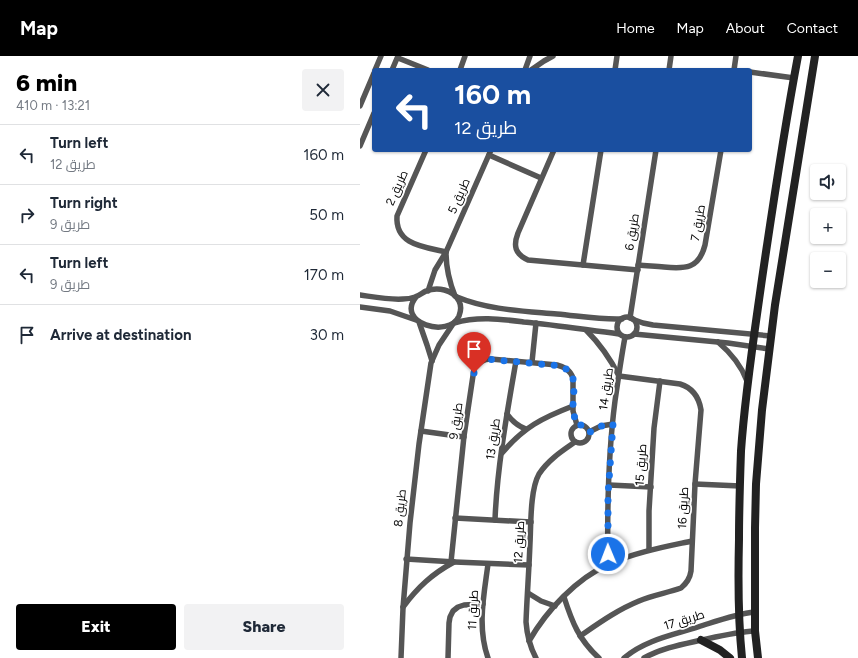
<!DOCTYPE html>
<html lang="en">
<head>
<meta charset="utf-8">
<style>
	:root { --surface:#fff; --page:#f2f2f3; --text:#1f2937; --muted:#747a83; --line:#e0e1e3; --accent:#000 }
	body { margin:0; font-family:Figtree,Cairo,sans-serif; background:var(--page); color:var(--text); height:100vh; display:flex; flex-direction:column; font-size:15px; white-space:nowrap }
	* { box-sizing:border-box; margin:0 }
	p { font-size:13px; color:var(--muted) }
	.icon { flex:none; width:22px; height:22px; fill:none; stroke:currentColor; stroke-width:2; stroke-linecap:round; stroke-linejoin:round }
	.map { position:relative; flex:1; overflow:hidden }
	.side { display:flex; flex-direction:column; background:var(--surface); width:360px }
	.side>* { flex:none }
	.hud { position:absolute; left:12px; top:12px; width:380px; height:84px; border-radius:4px; box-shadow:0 1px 3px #0004; background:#1a4fa0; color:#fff; overflow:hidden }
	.controls { position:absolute; left:450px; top:108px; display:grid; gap:8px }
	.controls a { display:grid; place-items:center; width:36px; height:36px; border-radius:4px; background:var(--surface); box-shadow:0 1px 3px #0004; font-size:20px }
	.pin { position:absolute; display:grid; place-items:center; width:34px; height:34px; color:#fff; margin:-41px -17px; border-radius:50% 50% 50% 0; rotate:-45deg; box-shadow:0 0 4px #0007 }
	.pin .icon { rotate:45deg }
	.me { position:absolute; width:44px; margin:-22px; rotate:359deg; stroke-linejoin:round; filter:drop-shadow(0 0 3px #0008) }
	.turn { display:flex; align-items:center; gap:14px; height:84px; padding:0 16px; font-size:18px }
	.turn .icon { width:52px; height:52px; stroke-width:2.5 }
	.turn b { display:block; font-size:28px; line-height:34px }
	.round { display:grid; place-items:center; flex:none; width:42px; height:42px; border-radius:4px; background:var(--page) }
	.head { display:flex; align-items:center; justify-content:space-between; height:68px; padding:0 16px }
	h1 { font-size:24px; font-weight:800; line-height:30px; color:var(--accent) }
	.button { display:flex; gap:8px; margin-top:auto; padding:8px 16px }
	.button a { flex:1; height:46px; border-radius:4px; background:var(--accent); color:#fff; font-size:16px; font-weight:800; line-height:46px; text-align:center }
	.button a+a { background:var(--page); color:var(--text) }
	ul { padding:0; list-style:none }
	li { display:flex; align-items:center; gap:12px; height:60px; padding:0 16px; border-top:1px solid var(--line) }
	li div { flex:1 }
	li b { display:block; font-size:15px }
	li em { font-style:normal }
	header { display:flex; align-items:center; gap:24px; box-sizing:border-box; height:56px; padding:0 20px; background:var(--accent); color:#fff }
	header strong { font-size:19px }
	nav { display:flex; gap:22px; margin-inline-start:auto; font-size:14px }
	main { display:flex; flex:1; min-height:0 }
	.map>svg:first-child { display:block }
</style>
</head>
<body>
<header>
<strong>Map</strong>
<nav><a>Home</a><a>Map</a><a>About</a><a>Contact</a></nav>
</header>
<main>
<section class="side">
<div class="head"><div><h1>6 min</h1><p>410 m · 13:21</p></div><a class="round"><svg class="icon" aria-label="close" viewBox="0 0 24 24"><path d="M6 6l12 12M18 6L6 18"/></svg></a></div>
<ul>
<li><svg class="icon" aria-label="left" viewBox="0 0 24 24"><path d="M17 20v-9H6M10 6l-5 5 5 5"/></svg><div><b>Turn left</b><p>طريق 12</p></div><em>160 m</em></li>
<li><svg class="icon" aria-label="right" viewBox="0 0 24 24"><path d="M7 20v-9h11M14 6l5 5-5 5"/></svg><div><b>Turn right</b><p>طريق 9</p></div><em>50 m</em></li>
<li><svg class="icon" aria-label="left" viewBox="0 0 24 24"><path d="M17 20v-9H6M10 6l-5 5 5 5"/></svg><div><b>Turn left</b><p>طريق 9</p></div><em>170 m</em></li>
<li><svg class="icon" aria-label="arrive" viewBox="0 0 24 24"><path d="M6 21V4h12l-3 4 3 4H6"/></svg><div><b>Arrive at destination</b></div><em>30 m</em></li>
</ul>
<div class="button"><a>Exit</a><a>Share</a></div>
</section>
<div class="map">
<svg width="498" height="602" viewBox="0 0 498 602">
	<rect width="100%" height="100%" fill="#fff"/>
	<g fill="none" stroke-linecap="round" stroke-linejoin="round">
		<g stroke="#555" stroke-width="5.5">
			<polyline points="38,2 68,14"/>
			<polyline points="15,14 21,0"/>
			<polyline points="32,14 38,0"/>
			<polyline points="100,14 105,0"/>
			<polyline points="165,14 170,0"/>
			<polyline points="171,14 184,5 193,0"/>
			<polyline points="255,14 257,0"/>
			<polyline points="309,14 311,0"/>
			<polyline points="374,14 376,0"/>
			<polyline points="390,16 434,22"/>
			<polyline points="0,50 14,17"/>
			<polyline points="0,90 14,57"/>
			<path d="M66,94L37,160C35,189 64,191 86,196"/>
			<path d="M194,94L158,177C153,190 155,198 168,204L278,214"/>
			<polyline points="129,99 181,122"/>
			<path d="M86,196C86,212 89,225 95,240"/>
			<polyline points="223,209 241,94"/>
			<path d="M278,209C287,210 295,210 304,211C325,213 339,213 345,189L361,94"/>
			<polyline points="68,235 75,214 86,196 131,94"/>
			<path d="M0,239C14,241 29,244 43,243C47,243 52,242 55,241C59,240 62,237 66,235C77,231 93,233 99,245C101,249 101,255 99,260C89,283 35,267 56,241"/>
			<path d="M97,241C128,254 164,255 197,258C219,260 241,264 262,263"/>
			<polyline points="0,251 30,255 56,264"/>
			<circle cx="267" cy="271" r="10"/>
			<polyline points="270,262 296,94"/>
			<polyline points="272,263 283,267 293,269 411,280"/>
			<polyline points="59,266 67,289 72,305"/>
			<path d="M94,267C118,260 140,263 164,266C196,269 227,274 259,278"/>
			<polyline points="274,278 368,287 409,293"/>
			<path d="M358,286C371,297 381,309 387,325"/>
			<polyline points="172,306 176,267"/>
			<path d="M147,358C152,365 158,370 166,373"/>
			<circle cx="220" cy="378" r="9"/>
			<polyline points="61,375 104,381"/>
			<polyline points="229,376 241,370 253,368"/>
			<path d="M142,397C164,371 182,362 213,350"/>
			<polyline points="335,428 380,430"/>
			<polyline points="249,429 291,431"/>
			<polyline points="95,462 171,466"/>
			<path d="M135,464C137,412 147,357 156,305"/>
			<polyline points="289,494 289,455 294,372 300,325"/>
			<polyline points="46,503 95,506 169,509"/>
			<path d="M91,506L104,380L114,313C118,306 123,303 131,303L197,309C205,311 210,314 213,322V355L217,369"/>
			<path d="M248,508C247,454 248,399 255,345C258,324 261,303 265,281"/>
			<polyline points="168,537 181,545 195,550"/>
			<path d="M204,541C212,566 219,584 239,602"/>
			<path d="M43,551C58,531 72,518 94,506"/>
			<path d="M220,580C239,567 257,554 279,545C293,539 307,537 321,532C327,527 330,522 331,515L335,428L341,354C339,341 333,332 320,328L259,320C250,302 240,288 226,274"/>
			<path d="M169,585C187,554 216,523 249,508C276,496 304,491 332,485"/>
			<polyline points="41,602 43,552 50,467 59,388 71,307 79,289 93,268"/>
			<polyline points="88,602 89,567 90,561 93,555 98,551 104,549 123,548"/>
			<path d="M128,602C117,571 124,539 128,508"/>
			<path d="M176,602C170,591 167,579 166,566C167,540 169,514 170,487C171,469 170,434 179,418C188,404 202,395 215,386"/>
			<path d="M264,602C285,584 313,579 338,571C357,565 375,558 395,556"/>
			<path d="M284,602C300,593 319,589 337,585C356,581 375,576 395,575"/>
		</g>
		<g stroke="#222" stroke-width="8">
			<polyline points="341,584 360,594 370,602"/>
			<path d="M382,602C378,563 378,523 379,483C379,454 380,424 381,395C385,337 394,280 402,223C413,148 424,74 438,0"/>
			<polyline points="398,602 395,575 395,472 396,428 402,354 415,249 455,0"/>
		</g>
	</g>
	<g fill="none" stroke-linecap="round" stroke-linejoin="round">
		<path stroke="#1a73e8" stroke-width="7" stroke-dasharray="0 12.6" d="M114,317C115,309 119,305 126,303L201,310C219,318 213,334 213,350C213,357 215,363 217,369H223L228,373L230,376L241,370L253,368L248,439V498"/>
	</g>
	<g text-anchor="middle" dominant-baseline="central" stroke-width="3.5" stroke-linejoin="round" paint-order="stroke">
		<g font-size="12" fill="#000" stroke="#fff">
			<text transform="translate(37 132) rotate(-66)">طريق 2</text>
			<text transform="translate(99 140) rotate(-66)">طريق 5</text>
			<text transform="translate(338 167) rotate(-80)">طريق 7</text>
			<text transform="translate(272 176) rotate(-81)">طريق 6</text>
			<text transform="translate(246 333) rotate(-82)">طريق 14</text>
			<text transform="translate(96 365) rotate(-82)">طريق 9</text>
			<text transform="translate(133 383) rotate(-82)">طريق 13</text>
			<text transform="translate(281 409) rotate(-86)">طريق 15</text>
			<text transform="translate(40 452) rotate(-84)">طريق 8</text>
			<text transform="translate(323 452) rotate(-87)">طريق 16</text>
			<text transform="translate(159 486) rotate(-87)">طريق 12</text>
			<text transform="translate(113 554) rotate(-87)">طريق 11</text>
			<text transform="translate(324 564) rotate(-17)">طريق 17</text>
		</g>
	</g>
</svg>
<div class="controls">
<a><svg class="icon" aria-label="sound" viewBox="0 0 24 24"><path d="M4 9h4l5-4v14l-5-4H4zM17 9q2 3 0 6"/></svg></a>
<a>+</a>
<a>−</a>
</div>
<div class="pin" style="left:114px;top:317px;background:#d93025"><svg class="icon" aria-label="arrive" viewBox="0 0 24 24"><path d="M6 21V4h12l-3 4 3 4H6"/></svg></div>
<svg class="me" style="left:248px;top:498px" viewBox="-20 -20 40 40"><circle r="17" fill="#1a73e8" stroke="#fff" stroke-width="3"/><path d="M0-11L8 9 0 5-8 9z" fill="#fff"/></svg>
<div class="hud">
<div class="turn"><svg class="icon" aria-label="left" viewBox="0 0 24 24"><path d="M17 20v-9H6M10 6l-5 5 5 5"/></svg><div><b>160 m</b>طريق 12</div></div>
</div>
</div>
</main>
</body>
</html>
